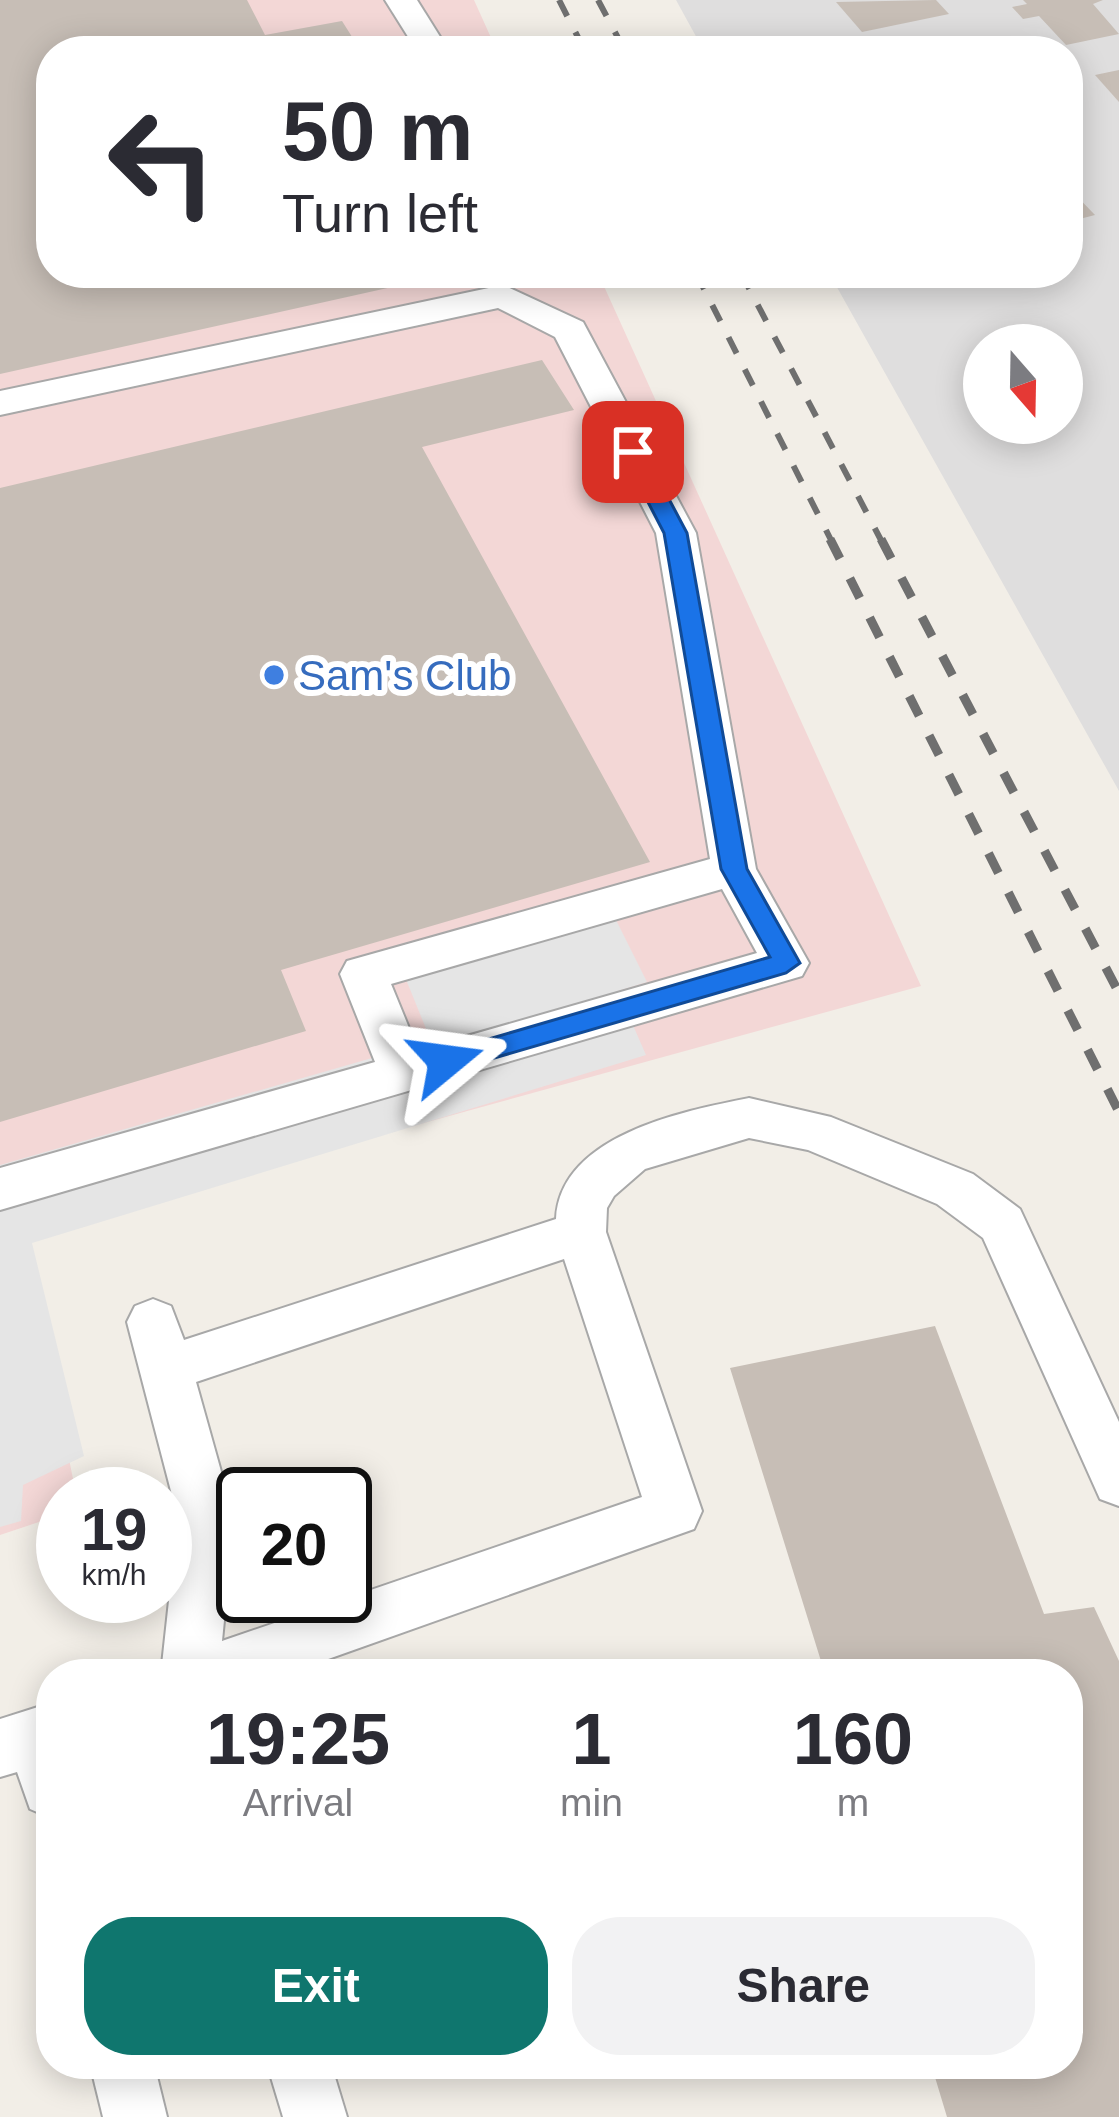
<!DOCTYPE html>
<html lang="en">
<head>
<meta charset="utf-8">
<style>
	:root { --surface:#fff; --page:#f2f2f3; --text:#2b2b33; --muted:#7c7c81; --accent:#0f766e }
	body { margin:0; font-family:Arial,sans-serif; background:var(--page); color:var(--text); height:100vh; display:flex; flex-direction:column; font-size:45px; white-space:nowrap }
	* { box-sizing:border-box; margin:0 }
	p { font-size:39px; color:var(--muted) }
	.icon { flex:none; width:66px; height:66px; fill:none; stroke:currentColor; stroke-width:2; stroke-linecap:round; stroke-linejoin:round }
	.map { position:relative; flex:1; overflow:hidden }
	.drawer { position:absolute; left:36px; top:1659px; width:1047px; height:420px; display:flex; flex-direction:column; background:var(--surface); border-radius:48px; box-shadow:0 6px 30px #0003 }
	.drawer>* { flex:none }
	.guide { position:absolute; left:36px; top:36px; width:1047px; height:252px; border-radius:48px; box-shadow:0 6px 30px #0003; background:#fff; color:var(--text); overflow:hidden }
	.needle { width:78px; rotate:160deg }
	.fabs { position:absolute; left:963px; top:324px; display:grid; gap:24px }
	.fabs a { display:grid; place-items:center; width:120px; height:120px; border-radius:50%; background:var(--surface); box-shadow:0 6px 30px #0003; font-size:60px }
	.speed { position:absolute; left:36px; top:1467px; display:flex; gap:24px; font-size:60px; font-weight:700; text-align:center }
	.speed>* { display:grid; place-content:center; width:156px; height:156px; border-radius:50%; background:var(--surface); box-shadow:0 6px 30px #0003; line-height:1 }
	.speed small { font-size:30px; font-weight:400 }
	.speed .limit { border:6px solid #111; border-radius:18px; background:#fff; color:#111 }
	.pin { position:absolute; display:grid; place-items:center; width:102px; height:102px; color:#fff; margin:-51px; border-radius:24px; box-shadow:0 6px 18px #0006 }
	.me { position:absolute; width:132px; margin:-66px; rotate:74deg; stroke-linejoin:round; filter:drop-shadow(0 0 9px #0008) }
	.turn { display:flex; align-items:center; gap:42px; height:252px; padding:0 48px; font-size:54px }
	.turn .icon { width:156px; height:156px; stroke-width:2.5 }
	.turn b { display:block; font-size:84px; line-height:102px }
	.eta { display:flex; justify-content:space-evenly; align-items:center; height:204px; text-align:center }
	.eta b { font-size:72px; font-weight:700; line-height:84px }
	.action { display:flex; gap:24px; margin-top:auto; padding:24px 48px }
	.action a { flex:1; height:138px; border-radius:48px; background:var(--accent); color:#fff; font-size:48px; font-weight:700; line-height:138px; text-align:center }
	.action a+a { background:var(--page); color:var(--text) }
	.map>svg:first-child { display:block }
</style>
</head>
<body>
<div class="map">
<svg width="1119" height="2117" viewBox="0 0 1119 2117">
	<rect width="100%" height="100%" fill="#f2eee7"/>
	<path fill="#dfdede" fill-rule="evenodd" d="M676,0H1119V791L829,273H1068V51H704ZM984,345H1062V423H984Z"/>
	<polygon fill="#f3d7d6" points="0,0 474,0 497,51 51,51 51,273 598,273 921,986 24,1233 76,1494 63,1494 63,1514 0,1535"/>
	<polygon fill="#e5e5e5" points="615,918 647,982 618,991 646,1055 32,1243 84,1456 23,1485 21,1521 0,1527 0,1165 431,1041 405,977"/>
	<g fill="#c7beb6">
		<polygon points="0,0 247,0 265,35 342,21 361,51 51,51 51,273 394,273 401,285 0,374"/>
		<polygon points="936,0 949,14 862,32 836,2"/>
		<polygon points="1023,0 1103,0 1093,4 1119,34 1066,45 1039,16 1023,19 1012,7 1027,4"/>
		<polygon points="1119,70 1119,102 1095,75"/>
		<polygon points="1068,187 1095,215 1068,222"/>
		<polygon points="542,360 574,410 422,447 650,862 281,970 306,1031 0,1122 0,488"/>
		<polygon points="935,1326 1044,1614 1094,1607 1119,1661 1119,2117 947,2117 931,2064 1068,2064 1068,1674 825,1674 730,1368"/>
	</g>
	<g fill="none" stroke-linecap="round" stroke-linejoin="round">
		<defs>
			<g id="minor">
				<polygon points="385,0 417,0 449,51 417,51"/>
				<path d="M503,285L583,322L696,533L756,869L809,963L802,976L0,1210V1168L375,1062L340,974L347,961L710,859L656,533L555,337L498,308L0,415V391ZM722,889L757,953L418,1050L391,984Z"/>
				<path d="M749,1098L831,1117L973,1174L1020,1209L1119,1422V1506L1100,1499L983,1238L937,1204L808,1150L749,1138L645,1169L614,1196L607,1208L606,1232L702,1511L694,1529L286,1674H161L178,1518L127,1322L135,1306L153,1299L171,1306L184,1340L556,1219C560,1135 684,1111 749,1098ZM564,1259L642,1497L222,1641L234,1518L196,1382Z"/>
				<polygon points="38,1707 51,1712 51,1818 30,1809 17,1772 0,1777 0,1719"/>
				<polygon points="90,2064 154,2064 167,2117 103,2117"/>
				<polygon points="267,2064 331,2064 347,2117 283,2117"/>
			</g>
		</defs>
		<use href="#minor" stroke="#a8a8a8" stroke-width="4"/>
		<use href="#minor" fill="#fff" fill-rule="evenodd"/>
		<g stroke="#6f6f6f" stroke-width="6" stroke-dasharray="18 18" stroke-linecap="butt">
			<polyline points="559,0 585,51"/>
			<polyline points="598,0 625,51"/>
			<polyline points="696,273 832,542"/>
			<polyline points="741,273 882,542"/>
		</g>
		<g stroke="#6f6f6f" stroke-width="9" stroke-dasharray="22 22" stroke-linecap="butt">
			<polyline points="830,539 1119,1112"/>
			<polyline points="881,539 1119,993"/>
		</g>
	</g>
	<polygon fill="#1a73e8" stroke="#114b97" stroke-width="3" points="633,445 644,452 687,533 747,869 800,963 786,973 446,1072 433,1061 437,1054 770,957 721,869 664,533 622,452"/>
	<circle fill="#3f7fe0" stroke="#fff" stroke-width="4.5" cx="274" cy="675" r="12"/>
	<g text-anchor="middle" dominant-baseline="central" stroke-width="12" stroke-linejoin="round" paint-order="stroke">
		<g font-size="42" fill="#366cbe" stroke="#fff" text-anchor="start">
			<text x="298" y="675">Sam's Club</text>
		</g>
	</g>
</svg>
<div class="fabs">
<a><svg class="needle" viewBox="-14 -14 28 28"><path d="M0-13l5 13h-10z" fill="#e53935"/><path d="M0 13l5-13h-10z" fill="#7c7c81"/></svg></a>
</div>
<div class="speed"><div>19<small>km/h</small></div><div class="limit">20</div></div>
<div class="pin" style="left:633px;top:452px;background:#d93025"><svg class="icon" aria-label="arrive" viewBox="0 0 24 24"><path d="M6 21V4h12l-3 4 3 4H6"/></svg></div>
<svg class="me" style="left:446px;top:1061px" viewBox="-20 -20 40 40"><path d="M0-17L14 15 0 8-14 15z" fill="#1a73e8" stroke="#fff" stroke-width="4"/></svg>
<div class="guide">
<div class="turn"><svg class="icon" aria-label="left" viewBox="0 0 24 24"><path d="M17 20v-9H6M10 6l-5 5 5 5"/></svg><div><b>50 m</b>Turn left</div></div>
</div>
<section class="drawer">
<div class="eta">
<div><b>19:25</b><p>Arrival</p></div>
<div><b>1</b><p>min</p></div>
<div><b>160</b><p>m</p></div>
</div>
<div class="action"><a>Exit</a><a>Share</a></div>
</section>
</div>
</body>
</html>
